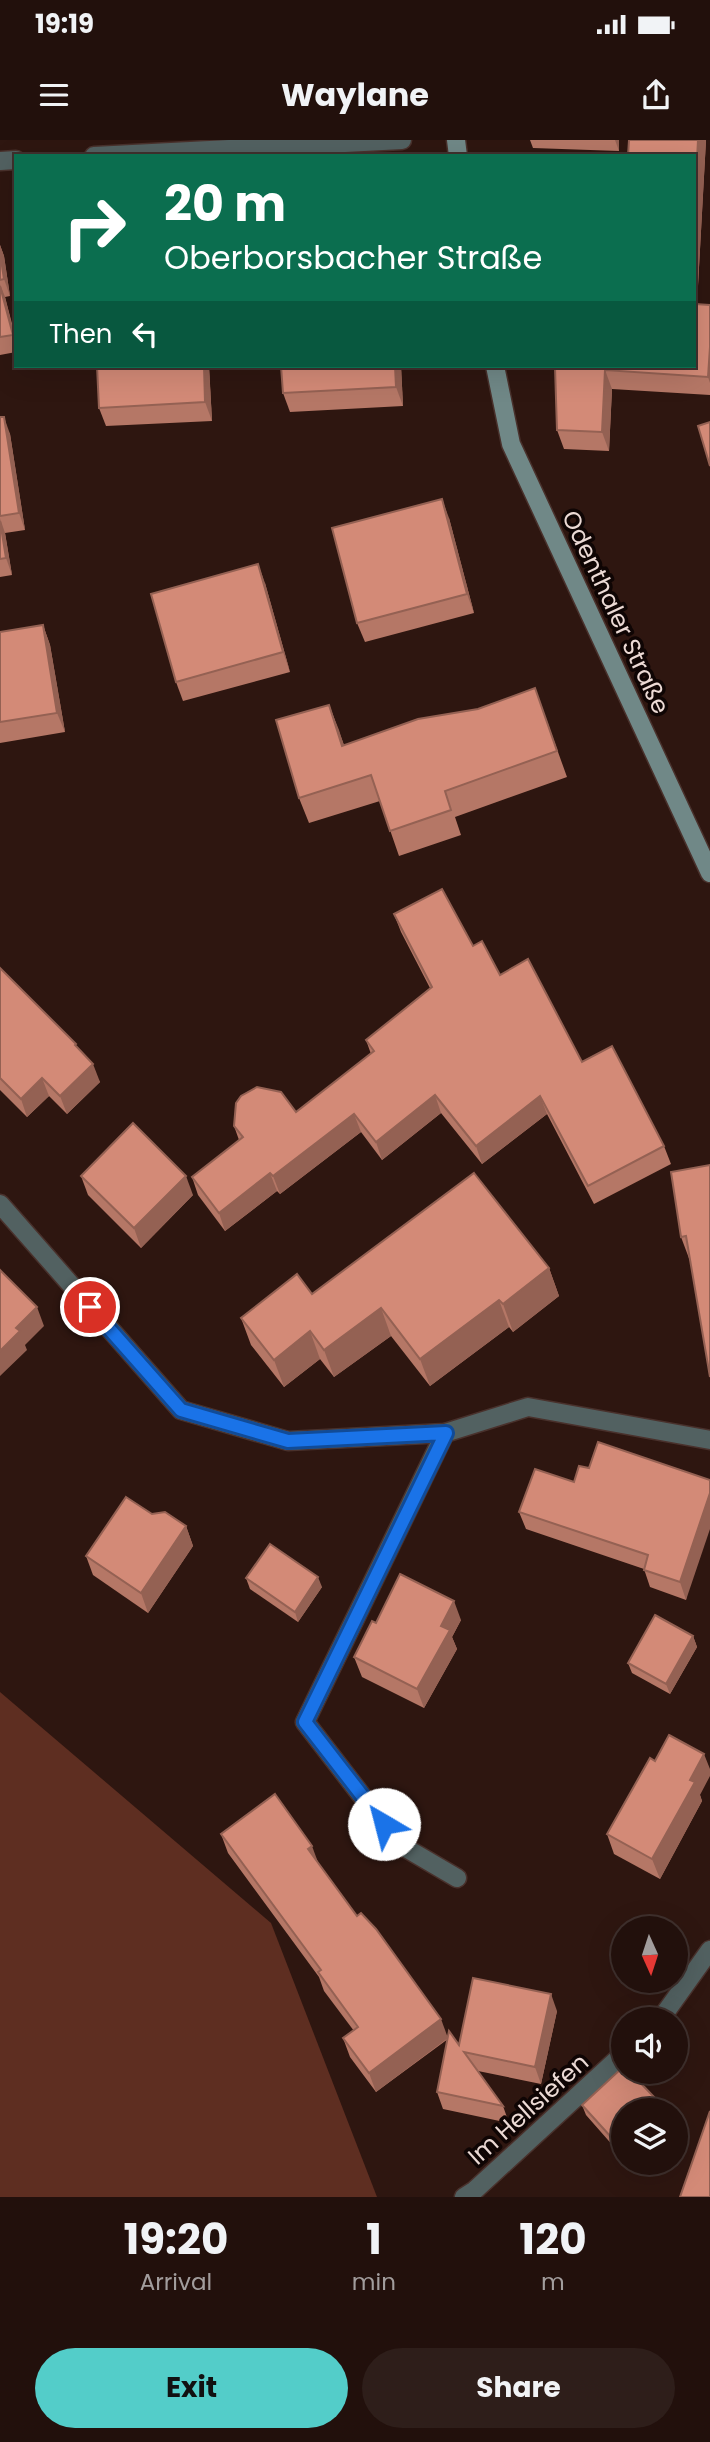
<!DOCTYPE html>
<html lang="en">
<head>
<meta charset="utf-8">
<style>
	:root { --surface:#22100c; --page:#2e1e1a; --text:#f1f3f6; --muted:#a29d9d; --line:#3f302d; --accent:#53cdc9 }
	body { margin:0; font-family:Poppins,sans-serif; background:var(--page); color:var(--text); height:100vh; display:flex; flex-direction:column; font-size:26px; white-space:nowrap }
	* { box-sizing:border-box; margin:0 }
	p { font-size:23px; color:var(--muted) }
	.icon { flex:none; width:38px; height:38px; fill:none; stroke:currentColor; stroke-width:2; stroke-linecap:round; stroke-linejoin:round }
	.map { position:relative; height:2057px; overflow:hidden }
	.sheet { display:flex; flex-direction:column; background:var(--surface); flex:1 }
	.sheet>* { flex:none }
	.guide { position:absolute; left:14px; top:14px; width:682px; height:214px; border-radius:0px; box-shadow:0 7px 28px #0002,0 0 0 2px var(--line); background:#0b6e4f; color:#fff; overflow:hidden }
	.needle { width:46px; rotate:177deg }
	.tools { position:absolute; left:611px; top:1776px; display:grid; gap:14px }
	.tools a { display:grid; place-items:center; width:77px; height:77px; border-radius:50%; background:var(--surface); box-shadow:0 7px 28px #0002,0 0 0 2px var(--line); font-size:35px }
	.pin { position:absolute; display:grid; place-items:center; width:60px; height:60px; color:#fff; margin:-30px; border:4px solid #fff; border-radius:50%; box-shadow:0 2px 7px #0007 }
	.me { position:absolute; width:77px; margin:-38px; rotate:323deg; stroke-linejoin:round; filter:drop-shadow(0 0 5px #0008) }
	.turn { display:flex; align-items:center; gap:24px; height:147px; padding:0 35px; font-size:32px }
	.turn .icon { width:91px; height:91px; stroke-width:2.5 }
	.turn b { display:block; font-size:49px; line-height:60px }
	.then { display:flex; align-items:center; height:66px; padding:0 35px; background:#0003; gap:14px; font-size:26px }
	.eta { display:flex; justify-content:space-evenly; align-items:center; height:119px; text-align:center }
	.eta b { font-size:42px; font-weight:700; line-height:49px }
	.primary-button { display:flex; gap:14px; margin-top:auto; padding:14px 35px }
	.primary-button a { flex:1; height:80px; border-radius:42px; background:var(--accent); color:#111; font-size:28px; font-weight:700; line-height:80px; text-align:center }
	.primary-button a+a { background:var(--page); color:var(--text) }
	.status { display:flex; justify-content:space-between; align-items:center; height:49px; padding:0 35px; background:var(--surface); direction:ltr }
	.status svg { height:19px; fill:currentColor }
	header { display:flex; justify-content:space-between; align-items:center; height:91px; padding:0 35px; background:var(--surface); font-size:32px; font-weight:700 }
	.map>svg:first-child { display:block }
</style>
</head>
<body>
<div class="status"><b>19:19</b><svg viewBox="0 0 49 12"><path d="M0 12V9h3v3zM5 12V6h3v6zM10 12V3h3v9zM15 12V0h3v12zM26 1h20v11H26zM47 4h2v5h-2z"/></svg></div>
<header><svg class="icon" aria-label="menu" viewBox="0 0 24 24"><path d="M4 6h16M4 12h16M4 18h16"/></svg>Waylane<svg class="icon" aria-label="share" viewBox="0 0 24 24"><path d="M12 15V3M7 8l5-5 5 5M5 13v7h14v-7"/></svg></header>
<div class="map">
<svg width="710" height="2057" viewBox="0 0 710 2057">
	<rect width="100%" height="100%" fill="#2e1610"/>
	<polygon fill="#5e2e21" points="0,1552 271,1783 377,2057 0,2057"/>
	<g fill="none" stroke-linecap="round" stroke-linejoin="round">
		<defs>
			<g id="minor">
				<polyline points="94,16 402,0"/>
				<polyline points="0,21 16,20"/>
				<polyline points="0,1064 181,1270 288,1301 445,1293 528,1267 710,1300"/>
				<polyline points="445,1293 305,1582 399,1704 457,1738"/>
				<polyline points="660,1880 710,1810"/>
				<polyline points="464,2057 475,2050 623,1914"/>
			</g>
			<g id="secondary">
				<polyline points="456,0 458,16"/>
				<polyline points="495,226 511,304 710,733"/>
			</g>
		</defs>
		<use href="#minor" stroke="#49312c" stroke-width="21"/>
		<use href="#secondary" stroke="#49312c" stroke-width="21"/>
		<use href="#minor" stroke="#526161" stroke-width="18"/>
		<use href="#secondary" stroke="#708887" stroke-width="18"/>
	</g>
	<g fill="#b57766">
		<polygon points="530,0 619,0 619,11 533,8"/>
		<polygon points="629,0 706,0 697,164 710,165 710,255 612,249 609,311 564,309 557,290 555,227 695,226"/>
		<polygon points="0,105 4,116 10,156 5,157 16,199 16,212 0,215"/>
		<polygon points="209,226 212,281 106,286 99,268"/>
		<polygon points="281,226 401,226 403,266 290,272 283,253"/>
		<polygon points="0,277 10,294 25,390 5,393 12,435 0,437"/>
		<polygon points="449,378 474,473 365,502 357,483"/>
		<polygon points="265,443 290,532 183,561 176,542"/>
		<polygon points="43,485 50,505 65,592 0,603 0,492"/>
		<polygon points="535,548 567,637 455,677 461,695 399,716 380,661 309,683 299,658 329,565 344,605 478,569"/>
		<polygon points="394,774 473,806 582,922 664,1006 671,1024 594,1064 547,974 482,1024 441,973 382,1020 361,992 280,1054 277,1051 225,1091 198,1055 192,1037 239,1000 234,986 296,972 371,914 366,900 430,848 401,792"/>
		<polygon points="0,828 78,909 100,942 67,974 49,956 27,977 0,950"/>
		<polygon points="710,1025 690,1121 681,1097"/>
		<polygon points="81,1036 193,1055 141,1108 88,1055"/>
		<polygon points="549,1128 559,1156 513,1192 509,1187 430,1246 391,1196 334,1237 320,1219 284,1247 251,1205 241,1178 312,1154"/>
		<polygon points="589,1328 710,1340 686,1460 650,1447 644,1429 526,1389 519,1372 574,1342"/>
		<polygon points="152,1374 186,1386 193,1406 148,1473 93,1435 86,1416"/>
		<polygon points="246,1438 322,1447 298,1482 250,1449"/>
		<polygon points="461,1480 452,1497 457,1509 424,1568 362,1537 354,1517 376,1483"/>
		<polygon points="693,1496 697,1507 670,1554 632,1533 628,1523"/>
		<polygon points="700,1655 702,1661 660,1739 614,1714 607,1694"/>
		<polygon points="221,1694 319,1725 448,1898 459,1905 557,1871 541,1944 478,1931 503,1966 509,1983 443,1969 437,1952 448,1899 376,1952 350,1917 343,1898 354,1891 324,1851 319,1837 228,1713"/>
		<polygon points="654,1957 658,1968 623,1970 623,2000 615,2008 586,1975 582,1965"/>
	</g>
	<g fill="#946153">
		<polygon points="615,0 619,0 619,11"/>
		<polygon points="698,0 706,0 696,182 695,178 695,59"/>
		<polygon points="0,105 4,116 10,156 4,139 0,113"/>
		<polygon points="0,144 5,157 16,202 13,195"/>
		<polygon points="710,207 710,243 708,237"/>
		<polygon points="204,226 209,226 212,281 205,262"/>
		<polygon points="395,226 401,226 403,266 396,247"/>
		<polygon points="605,230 612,249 609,311 602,292"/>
		<polygon points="4,277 10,294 25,390 19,373"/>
		<polygon points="442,359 449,378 474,473 467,454"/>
		<polygon points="0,378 5,393 12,435 6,418"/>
		<polygon points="258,424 265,443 290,532 283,512"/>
		<polygon points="43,485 50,505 65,592 57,573"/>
		<polygon points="329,565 339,590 352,631 342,606"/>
		<polygon points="93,924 100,942 67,974 60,956"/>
		<polygon points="42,938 49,956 27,977 21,959"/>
		<polygon points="435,955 441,973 382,1020 376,1002"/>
		<polygon points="540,956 547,974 482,1024 476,1006"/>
		<polygon points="354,974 361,992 280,1054 273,1036"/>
		<polygon points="270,1033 277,1051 225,1091 219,1073"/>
		<polygon points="186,1036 193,1055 141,1108 134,1088"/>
		<polygon points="549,1128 559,1156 513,1192 503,1164"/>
		<polygon points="499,1160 509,1187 430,1246 420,1219"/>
		<polygon points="37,1167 44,1186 25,1205 27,1210 0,1236 0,1211 16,1188"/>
		<polygon points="381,1168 391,1196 334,1237 324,1210"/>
		<polygon points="310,1191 320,1219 284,1247 274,1220"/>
		<polygon points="710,1353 710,1389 686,1460 680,1442"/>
		<polygon points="186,1386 193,1406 148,1473 141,1453"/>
		<polygon points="318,1437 322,1447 298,1482 295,1472"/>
		<polygon points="454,1461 461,1480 452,1497 457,1509 424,1568 417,1549 441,1486"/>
		<polygon points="693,1496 697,1507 670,1554 666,1544"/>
		<polygon points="704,1614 710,1629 710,1636 700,1655 702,1661 660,1739 652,1719 690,1640"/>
		<polygon points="312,1706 319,1725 308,1709"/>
		<polygon points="551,1854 557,1871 541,1944 535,1927"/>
		<polygon points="441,1879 448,1898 376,1952 369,1933"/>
		<polygon points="654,1957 658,1968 655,1970 639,1970"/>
		<polygon points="623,1986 623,2000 615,2008 611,1997"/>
	</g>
	<g fill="#d38a77" stroke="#946153" stroke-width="2">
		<polygon points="629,0 698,0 695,59 695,16 628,16"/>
		<polygon points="0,113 4,139 0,140"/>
		<polygon points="0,146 13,195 0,197"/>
		<polygon points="695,164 710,165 710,207 708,237 605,230 602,292 557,290 555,227 567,227 567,226 695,226"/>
		<polygon points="97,226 204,226 205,262 99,268"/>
		<polygon points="281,226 395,226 396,247 283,253"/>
		<polygon points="0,277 4,277 19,373 0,376"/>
		<polygon points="710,282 710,326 698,286"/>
		<polygon points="442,359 467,454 357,483 332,388"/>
		<polygon points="0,381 6,418 0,419"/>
		<polygon points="258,424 283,512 176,542 151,454"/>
		<polygon points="43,485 57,573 0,582 0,492"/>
		<polygon points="535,548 557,611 445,651 451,670 390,691 371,635 299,658 276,580 329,565 342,606 418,579 478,569"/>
		<polygon points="442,749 473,806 482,801 500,835 528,819 582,922 612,906 664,1006 588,1046 540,956 476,1006 435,955 376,1002 354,974 273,1036 270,1033 219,1073 192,1037 243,997 234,986 236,963 241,956 257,947 281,952 296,972 374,911 366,900 432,847 394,774"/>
		<polygon points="0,828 76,904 75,905 93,924 60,956 42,938 21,959 0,938"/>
		<polygon points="133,983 186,1036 134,1088 81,1036"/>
		<polygon points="710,1025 710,1237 686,1096 681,1097 671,1032"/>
		<polygon points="474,1033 549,1128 503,1164 499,1160 420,1219 381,1168 324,1210 310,1191 274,1220 241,1178 297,1134 312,1154"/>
		<polygon points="0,1130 37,1167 16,1188 20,1191 0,1211"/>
		<polygon points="598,1302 710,1340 710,1353 680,1442 644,1430 648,1415 519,1372 535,1329 574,1342 579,1326 589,1328"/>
		<polygon points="126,1357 152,1374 165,1372 186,1386 141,1453 86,1416"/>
		<polygon points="270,1404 318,1437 295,1472 246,1438"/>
		<polygon points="400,1434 454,1461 441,1486 450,1490 417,1549 354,1517 372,1481 376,1483"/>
		<polygon points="655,1475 693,1496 666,1544 628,1523"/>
		<polygon points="669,1595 704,1614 690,1640 695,1642 652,1719 607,1694 650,1618 655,1621"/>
		<polygon points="275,1654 312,1706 308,1709 357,1776 361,1773 376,1789 441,1879 369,1933 343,1898 358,1887 318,1832 321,1830 221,1694"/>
		<polygon points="473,1838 551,1854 535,1927 464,1912 503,1966 437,1952 449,1891 459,1905"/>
		<polygon points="623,1927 623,1932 630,1932 654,1957 639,1970 623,1970 623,1986 611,1997 582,1965"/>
		<polygon points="710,1971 710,2057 680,2057"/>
	</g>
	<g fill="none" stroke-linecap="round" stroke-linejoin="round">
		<defs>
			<polyline id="route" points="90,1167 181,1270 288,1301 446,1293 305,1582 384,1684"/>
		</defs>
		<use href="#route" stroke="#114b97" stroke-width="18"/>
		<use href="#route" stroke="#1a73e8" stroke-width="12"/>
	</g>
	<g text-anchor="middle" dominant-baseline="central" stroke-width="7" stroke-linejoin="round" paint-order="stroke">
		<g font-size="24" fill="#ecdad5" stroke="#0f0504">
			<text transform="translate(616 472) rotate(65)">Odenthaler Straße</text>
			<text transform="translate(528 1969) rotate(-42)">Im Hellsiefen</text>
		</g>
	</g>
</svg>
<div class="tools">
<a><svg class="needle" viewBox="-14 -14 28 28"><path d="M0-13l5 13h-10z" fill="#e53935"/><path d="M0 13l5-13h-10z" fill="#a29d9d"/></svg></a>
<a><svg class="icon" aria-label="sound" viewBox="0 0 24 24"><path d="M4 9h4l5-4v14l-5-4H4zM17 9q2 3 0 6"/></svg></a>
<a><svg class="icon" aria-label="layers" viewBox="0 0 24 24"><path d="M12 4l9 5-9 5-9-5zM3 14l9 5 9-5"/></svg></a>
</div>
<div class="pin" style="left:90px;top:1167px;background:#d93025"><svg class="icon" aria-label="arrive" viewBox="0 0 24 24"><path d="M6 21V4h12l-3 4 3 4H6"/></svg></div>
<svg class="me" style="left:384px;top:1684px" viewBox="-20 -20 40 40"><circle r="19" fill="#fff"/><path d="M0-13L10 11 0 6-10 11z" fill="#1a73e8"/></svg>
<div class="guide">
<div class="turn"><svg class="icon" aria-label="right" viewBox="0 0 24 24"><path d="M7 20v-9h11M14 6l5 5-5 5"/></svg><div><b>20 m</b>Oberborsbacher Straße</div></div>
<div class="then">Then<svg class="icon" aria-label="left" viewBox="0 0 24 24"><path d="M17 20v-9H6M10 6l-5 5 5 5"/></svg></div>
</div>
</div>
<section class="sheet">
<div class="eta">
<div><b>19:20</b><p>Arrival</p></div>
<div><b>1</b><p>min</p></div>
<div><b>120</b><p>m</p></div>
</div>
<div class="primary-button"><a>Exit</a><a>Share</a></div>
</section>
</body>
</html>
